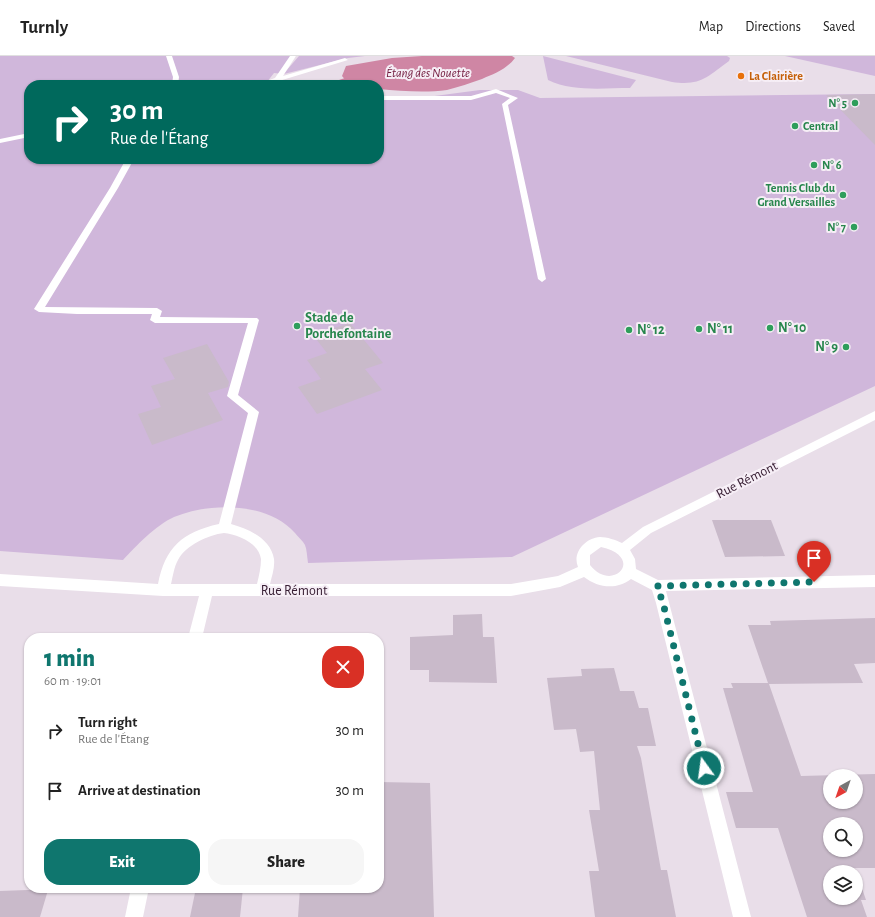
<!DOCTYPE html>
<html lang="en">
<head>
<meta charset="utf-8">
<style>
	:root { --surface:#fff; --page:#f6f6f6; --text:#222; --muted:#767676; --line:#e0e0e0; --accent:#0f766e }
	body { margin:0; font-family:"Alegreya Sans",sans-serif; background:var(--page); color:var(--text); height:100vh; display:flex; flex-direction:column; font-size:15px; white-space:nowrap }
	* { box-sizing:border-box; margin:0 }
	p { font-size:13px; color:var(--muted) }
	.icon { flex:none; width:22px; height:22px; fill:none; stroke:currentColor; stroke-width:2; stroke-linecap:round; stroke-linejoin:round }
	.map { position:relative; flex:1; overflow:hidden }
	.sheet { position:absolute; left:24px; top:577px; width:360px; height:260px; display:flex; flex-direction:column; background:var(--surface); border-radius:16px; box-shadow:0 1px 3px #0004 }
	.sheet>* { flex:none }
	.hud { position:absolute; left:24px; top:24px; width:360px; height:84px; border-radius:16px; box-shadow:0 1px 3px #0004; background:#00695c; color:#fff; overflow:hidden }
	.needle { width:26px; rotate:220deg }
	.fabs { position:absolute; left:823px; top:713px; display:grid; gap:8px }
	.fabs a { display:grid; place-items:center; width:40px; height:40px; border-radius:50%; background:var(--surface); box-shadow:0 1px 3px #0004; font-size:20px }
	.pin { position:absolute; display:grid; place-items:center; width:34px; height:34px; color:#fff; margin:-41px -17px; border-radius:50% 50% 50% 0; rotate:-45deg; box-shadow:0 0 4px #0007 }
	.pin .icon { rotate:45deg }
	.me { position:absolute; width:44px; margin:-22px; rotate:346deg; stroke-linejoin:round; filter:drop-shadow(0 0 3px #0008) }
	.turn { display:flex; align-items:center; gap:14px; height:84px; padding:0 20px; font-size:18px }
	.turn .icon { width:52px; height:52px; stroke-width:2.5 }
	.turn b { display:block; font-size:28px; line-height:34px }
	.round { display:grid; place-items:center; flex:none; width:42px; height:42px; border-radius:16px; background:var(--page) }
	.head { display:flex; align-items:center; justify-content:space-between; height:68px; padding:0 20px }
	h1 { font-size:24px; font-weight:800; line-height:30px; color:var(--accent) }
	.cta { display:flex; gap:8px; margin-top:auto; padding:8px 20px }
	.cta a { flex:1; height:46px; border-radius:16px; background:var(--accent); color:#fff; font-size:16px; font-weight:800; line-height:46px; text-align:center }
	.cta a+a { background:var(--page); color:var(--text) }
	ul { padding:0; list-style:none }
	li { display:flex; align-items:center; gap:12px; height:60px; padding:0 20px }
	li div { flex:1 }
	li b { display:block; font-size:15px }
	li em { font-style:normal }
	header { display:flex; align-items:center; gap:24px; box-sizing:border-box; height:56px; padding:0 20px; background:var(--surface); border-bottom:1px solid var(--line) }
	header strong { font-size:19px }
	nav { display:flex; gap:22px; margin-inline-start:auto; font-size:14px }
	.map>svg:first-child { display:block }
</style>
</head>
<body>
<header>
<strong>Turnly</strong>
<nav><a>Map</a><a>Directions</a><a>Saved</a></nav>
</header>
<div class="map">
<svg width="875" height="861" viewBox="0 0 875 861">
	<rect width="100%" height="100%" fill="#e9dee9"/>
	<g fill="#d0b7db">
		<path d="M0,0H296L293,2L286,15L299,0H365L348,2L284,18L274,17L267,26H277L275,29H29V103H379V40L427,41L480,34H518L540,42L875,38V330L512,501L308,507C307,501 307,494 305,489C303,485 298,481 295,477C267,446 211,446 174,461C156,469 136,490 123,504L0,495Z"/>
		<path d="M543,0L636,24L630,32C603,32 573,36 548,24Z"/>
		<path d="M566,0H727L730,2L729,5C707,21 701,30 672,26Z"/>
		<polygon points="785,0 875,0 875,20"/>
	</g>
	<path fill="#cf86a4" d="M422,0H512L515,2C507,13 494,18 482,23C470,27 459,31 447,34C425,37 401,35 379,33V29C364,29 352,33 342,20L346,10L392,2Z"/>
	<g fill="none" stroke-linecap="round" stroke-linejoin="round">
		<polygon fill="#cf86a4" fill-rule="evenodd" points="345,22 348,24 347,25 339,24"/>
	</g>
	<g fill="#c9baca" fill-rule="evenodd">
		<polygon points="875,38 875,89 826,39"/>
		<polygon points="350,267 383,307 365,313 382,334 317,358 298,331 321,323 307,304 327,297 313,279"/>
		<polygon points="207,288 229,326 228,331 208,337 223,364 152,389 138,358 161,351 151,330 175,323 163,302"/>
		<polygon points="712,464 771,464 785,500 725,501"/>
		<polygon points="482,558 483,581 494,581 497,627 429,626 429,614 410,614 410,581 453,579 453,559"/>
		<path d="M875,562V607L854,608L863,627L769,628L801,720L875,718V812H855L866,844H861L867,861H807L778,772H736L726,736H753L723,632H733L731,627H768L748,569H771L770,565ZM830,720H856V746H830ZM830,768H856V794H830ZM830,816H856V842H830Z"/>
		<polygon points="614,612 620,635 634,635 639,652 648,652 656,690 637,690 641,702 661,814 667,814 676,861 595,861 589,815 599,815 589,754 600,754 594,695 580,696 576,673 554,674 547,622 582,620 581,613"/>
		<polygon points="379,726 430,727 434,861 298,861 300,832 379,832"/>
		<polygon points="196,832 243,832 240,861 190,861"/>
		<polygon points="27,834 48,834 40,861 0,861 0,835"/>
	</g>
	<g fill="none" stroke-linecap="round" stroke-linejoin="round">
		<g fill="#fff" fill-rule="evenodd">
			<polygon points="166,0 172,0 179,21 178,29 172,29 173,21"/>
			<polygon points="290,0 296,0 283,20 345,2 348,4 279,25 264,29 254,29 275,22"/>
			<polygon points="496,33 518,42 508,49 546,223 542,226 538,223 502,48 510,42 496,37 471,44 379,44 379,40 471,40"/>
			<polygon points="29,77 29,81 0,87 0,83"/>
			<path d="M126,103H134L118,132L45,251L157,252L162,255L160,261L257,262L259,264L238,339L259,356L231,468C249,473 271,483 274,503C275,511 272,520 270,528H511L558,520L578,511C572,497 585,482 600,481C607,481 616,484 622,487L643,471L875,355V364L651,477L630,494L635,503L636,513L658,524L875,519V531L666,535L751,861H733L656,547L652,534L631,523C617,534 598,532 584,521L560,531L511,540H212L202,582H188L199,540H163L0,530V518L158,528C165,492 182,476 219,468L248,357L227,340L248,267H155L150,264L152,258H77L39,256L34,253L110,132ZM224,477C237,478 259,487 261,503C261,511 259,520 257,528H171C173,520 174,511 178,504C186,489 208,479 224,477ZM601,491C646,501 613,538 590,509V499Z"/>
			<polygon points="131,832 149,832 143,861 125,861"/>
		</g>
	</g>
	<g fill="none" stroke-linecap="round" stroke-linejoin="round">
		<polyline stroke="#0f766e" stroke-width="7" stroke-dasharray="0 12.6" points="704,712 663,547 657,530 814,526"/>
	</g>
	<circle fill="#e8710a" stroke="#f6eef6" stroke-width="1.5" cx="741" cy="20" r="4"/>
	<g fill="#2e9e5b" stroke="#f6eef6" stroke-width="1.5">
		<circle cx="855" cy="47" r="4"/>
		<circle cx="795" cy="70" r="4"/>
		<circle cx="814" cy="109" r="4"/>
		<circle cx="843" cy="139" r="4"/>
		<circle cx="854" cy="171" r="4"/>
		<circle cx="297" cy="270" r="4"/>
		<circle cx="770" cy="272" r="4"/>
		<circle cx="699" cy="273" r="4"/>
		<circle cx="629" cy="274" r="4"/>
		<circle cx="846" cy="291" r="4"/>
	</g>
	<g text-anchor="middle" dominant-baseline="central" stroke-width="4" stroke-linejoin="round" paint-order="stroke">
		<g font-size="12" font-weight="bold" fill="#c56008" stroke="#f6eef6" text-anchor="start">
			<text x="749" y="20">La Clairière</text>
		</g>
		<g font-size="12" font-weight="bold" fill="#27864d" stroke="#f6eef6" text-anchor="end">
			<text x="847" y="47">N° 5</text>
			<text x="803" y="70" text-anchor="start">Central</text>
			<text x="822" y="109" text-anchor="start">N° 6</text>
			<text x="835" y="132">Tennis Club du<tspan x="835" dy="14">Grand Versailles</tspan></text>
			<text x="846" y="171">N° 7</text>
		</g>
		<g font-size="13" font-style="italic" fill="#731c3f" stroke="#f6eef6">
			<text x="428" y="17">Étang des Nouette</text>
		</g>
		<g font-size="14" font-weight="bold" fill="#27864d" stroke="#f6eef6" text-anchor="start">
			<text x="305" y="262">Stade de<tspan x="305" dy="16">Porchefontaine</tspan></text>
			<text x="778" y="272">N° 10</text>
			<text x="707" y="273">N° 11</text>
			<text x="637" y="274">N° 12</text>
			<text x="838" y="291" text-anchor="end">N° 9</text>
		</g>
		<g font-size="14" fill="#392035" stroke="#f6eef6">
			<text transform="translate(747 424) rotate(-27)">Rue Rémont</text>
			<text x="294" y="535">Rue Rémont</text>
		</g>
	</g>
</svg>
<div class="fabs">
<a><svg class="needle" viewBox="-14 -14 28 28"><path d="M0-13l5 13h-10z" fill="#e53935"/><path d="M0 13l5-13h-10z" fill="#767676"/></svg></a>
<a><svg class="icon" aria-label="search" viewBox="0 0 24 24"><circle cx="10" cy="10" r="6"/><path d="M15 15l6 6"/></svg></a>
<a><svg class="icon" aria-label="layers" viewBox="0 0 24 24"><path d="M12 4l9 5-9 5-9-5zM3 14l9 5 9-5"/></svg></a>
</div>
<div class="pin" style="left:814px;top:526px;background:#d93025"><svg class="icon" aria-label="arrive" viewBox="0 0 24 24"><path d="M6 21V4h12l-3 4 3 4H6"/></svg></div>
<svg class="me" style="left:704px;top:712px" viewBox="-20 -20 40 40"><circle r="17" fill="#0f766e" stroke="#fff" stroke-width="3"/><path d="M0-11L8 9 0 5-8 9z" fill="#fff"/></svg>
<div class="hud">
<div class="turn"><svg class="icon" aria-label="right" viewBox="0 0 24 24"><path d="M7 20v-9h11M14 6l5 5-5 5"/></svg><div><b>30 m</b>Rue de l'Étang</div></div>
</div>
<section class="sheet">
<div class="head"><div><h1>1 min</h1><p>60 m · 19:01</p></div><a class="round" style="background:#d93025;color:#fff"><svg class="icon" aria-label="close" viewBox="0 0 24 24"><path d="M6 6l12 12M18 6L6 18"/></svg></a></div>
<ul>
<li><svg class="icon" aria-label="right" viewBox="0 0 24 24"><path d="M7 20v-9h11M14 6l5 5-5 5"/></svg><div><b>Turn right</b><p>Rue de l'Étang</p></div><em>30 m</em></li>
<li><svg class="icon" aria-label="arrive" viewBox="0 0 24 24"><path d="M6 21V4h12l-3 4 3 4H6"/></svg><div><b>Arrive at destination</b></div><em>30 m</em></li>
</ul>
<div class="cta"><a>Exit</a><a>Share</a></div>
</section>
</div>
</body>
</html>
